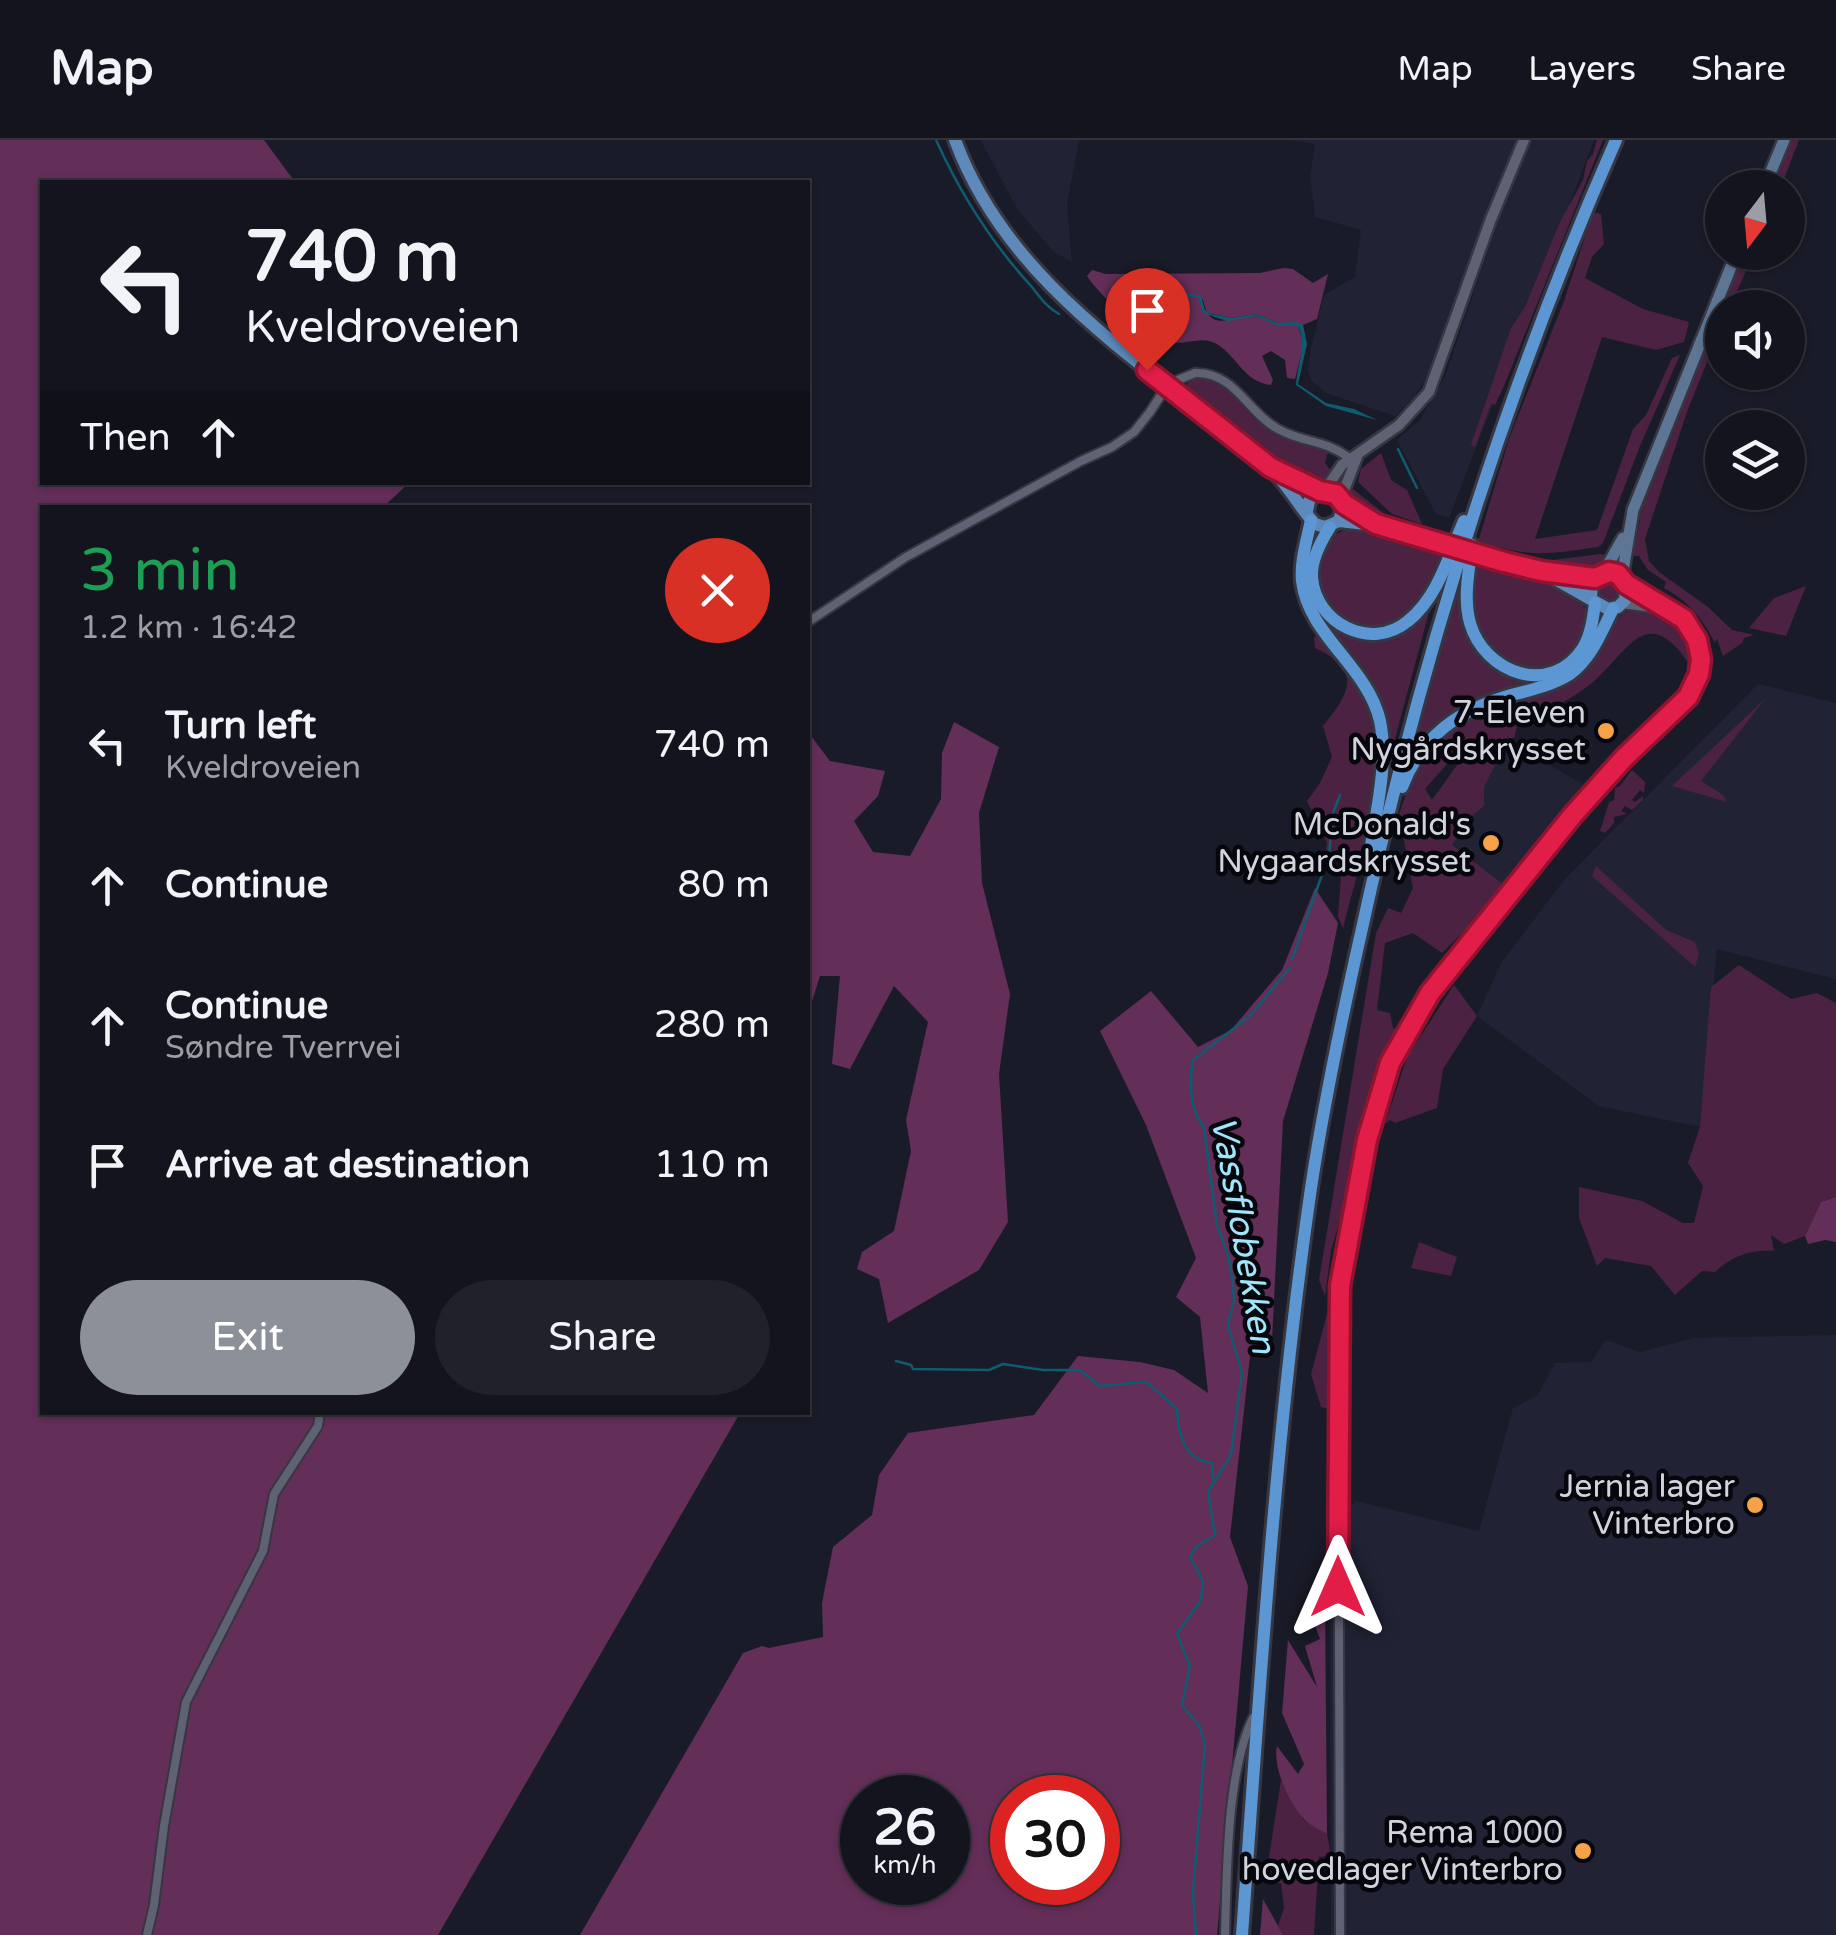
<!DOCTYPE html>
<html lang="en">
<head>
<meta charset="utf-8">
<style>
	:root { --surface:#14141e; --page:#21212b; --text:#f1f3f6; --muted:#9d9ea4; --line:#33333c; --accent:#8c9099 }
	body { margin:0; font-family:"Varela Round",sans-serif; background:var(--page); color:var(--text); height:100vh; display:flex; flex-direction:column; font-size:38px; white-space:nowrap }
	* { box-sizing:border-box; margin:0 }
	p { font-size:32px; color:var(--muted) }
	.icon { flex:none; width:55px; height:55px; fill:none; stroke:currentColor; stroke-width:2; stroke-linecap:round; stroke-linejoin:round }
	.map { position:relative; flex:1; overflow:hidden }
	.details { position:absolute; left:40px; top:365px; width:770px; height:910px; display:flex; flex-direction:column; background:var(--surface); border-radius:0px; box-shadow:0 2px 8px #0004,0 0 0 2px var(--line) }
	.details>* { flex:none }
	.banner { position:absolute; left:40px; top:40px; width:770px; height:305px; border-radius:0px; box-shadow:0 2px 8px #0004,0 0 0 2px var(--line); background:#14141e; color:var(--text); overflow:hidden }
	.needle { width:65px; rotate:196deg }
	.buttons { position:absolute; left:1705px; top:30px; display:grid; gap:20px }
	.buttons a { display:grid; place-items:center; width:100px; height:100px; border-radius:50%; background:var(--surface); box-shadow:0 2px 8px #0004,0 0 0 2px var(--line); font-size:50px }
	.speed { position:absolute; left:840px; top:1635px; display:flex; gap:20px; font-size:50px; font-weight:700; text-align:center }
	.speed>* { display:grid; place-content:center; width:130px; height:130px; border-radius:50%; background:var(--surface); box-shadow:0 2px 8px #0004,0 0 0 2px var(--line); line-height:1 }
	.speed small { font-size:25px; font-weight:400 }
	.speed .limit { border:15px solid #d22; background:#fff; color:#111 }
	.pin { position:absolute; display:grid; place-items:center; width:85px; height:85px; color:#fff; margin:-102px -42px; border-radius:50% 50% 50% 0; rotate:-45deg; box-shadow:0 0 10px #0007 }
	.pin .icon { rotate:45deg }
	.me { position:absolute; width:110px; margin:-55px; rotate:0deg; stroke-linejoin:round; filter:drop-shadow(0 0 8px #0008) }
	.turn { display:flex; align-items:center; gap:35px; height:210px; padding:0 40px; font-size:45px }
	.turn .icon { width:130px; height:130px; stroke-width:2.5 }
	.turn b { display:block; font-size:70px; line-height:85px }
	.then { display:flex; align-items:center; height:95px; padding:0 40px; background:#0003; gap:20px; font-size:38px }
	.round { display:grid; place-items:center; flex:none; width:105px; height:105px; border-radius:52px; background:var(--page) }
	.overview { display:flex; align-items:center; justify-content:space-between; height:170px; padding:0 40px }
	h1 { font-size:60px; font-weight:600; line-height:75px; color:#1e9e55 }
	.cta { display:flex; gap:20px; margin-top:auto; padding:20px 40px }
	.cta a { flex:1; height:115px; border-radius:60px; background:var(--accent); color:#fff; font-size:40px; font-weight:600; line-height:115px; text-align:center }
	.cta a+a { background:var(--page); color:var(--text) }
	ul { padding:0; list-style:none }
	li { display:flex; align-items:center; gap:30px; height:140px; padding:0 40px }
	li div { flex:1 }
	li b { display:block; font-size:38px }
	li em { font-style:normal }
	header { display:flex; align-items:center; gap:60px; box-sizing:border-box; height:140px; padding:0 50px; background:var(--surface); border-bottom:2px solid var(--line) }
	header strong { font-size:48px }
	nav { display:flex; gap:55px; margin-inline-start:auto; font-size:35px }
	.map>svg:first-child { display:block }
</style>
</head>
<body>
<header>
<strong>Map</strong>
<nav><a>Map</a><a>Layers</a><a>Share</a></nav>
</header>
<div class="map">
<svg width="1836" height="1795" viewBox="0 0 1836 1795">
	<rect width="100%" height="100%" fill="#1a1b28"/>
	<g fill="#212335">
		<polygon points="981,0 1079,0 1067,64 1072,122 1054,112 1017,69"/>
		<polygon points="1289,0 1516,0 1433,228 1414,257 1395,276 1326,253 1311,240 1308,230 1311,209 1324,155 1355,137 1361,90 1315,77 1310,36 1315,4"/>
		<polygon points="1531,0 1594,0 1449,378 1436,374 1397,300 1420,280 1445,237 1503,66"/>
		<polygon points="1758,544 1836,563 1836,839 1717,809 1700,987 1599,966 1477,876 1502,822 1564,740"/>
		<polygon points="1503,599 1590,648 1508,748 1451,705"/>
		<polygon points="1836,1195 1836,1795 1331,1795 1330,1386 1356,1361 1479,1391 1513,1268 1538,1255 1555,1223 1591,1222 1606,1200 1640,1212 1694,1198"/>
	</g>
	<g fill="#4b2242" fill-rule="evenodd">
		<polygon points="1597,0 1603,0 1504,246 1495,265 1491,264 1475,307 1471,305 1511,188 1525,167 1560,82 1583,40 1587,21 1593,14"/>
		<polygon points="1789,0 1799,0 1781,47 1769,48"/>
		<path d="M1593,72L1601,74L1604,104L1592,117L1585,138L1643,169L1689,182L1684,202L1656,210L1602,197L1535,399L1597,390L1633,289L1646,275L1672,218L1680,215L1640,306L1603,403L1598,407C1545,415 1531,417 1478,402L1509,299L1564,161Z"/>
		<path d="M1742,113H1754L1730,167L1722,168V185L1688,269L1645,399L1649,421L1659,432L1708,467L1732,490L1754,495L1744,498L1742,503L1723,516L1717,499L1715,503C1701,476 1689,462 1664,448L1666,442L1648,430L1639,416H1634L1633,413L1640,380L1637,375Z"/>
		<path d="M1200,236C1241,251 1238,268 1268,289C1285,302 1309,304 1329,308L1325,323L1331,331L1326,339L1317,344L1274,321L1183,250L1191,238Z"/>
		<polygon points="1381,313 1391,340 1407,350 1422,384 1392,374 1358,342 1361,329"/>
		<path d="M1349,346L1390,378L1413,389C1390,382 1347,377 1349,346Z"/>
		<path d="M1342,391H1361L1443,411C1435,439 1420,474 1391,486C1351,502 1308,460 1320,421C1324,407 1328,397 1342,391Z"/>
		<path d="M1600,414L1607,415C1590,440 1562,430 1537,422Z"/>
		<path d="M1464,418C1471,473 1463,538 1537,540V545L1463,570L1403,636Z"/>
		<path d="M1473,419C1506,429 1567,439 1586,469C1585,519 1546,547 1501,519C1497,517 1491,515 1488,511C1469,490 1473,445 1473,419Z"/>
		<circle cx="1609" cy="451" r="11"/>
		<polygon points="1806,446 1786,496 1749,488 1774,458"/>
		<path d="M1432,461L1385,636L1373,549L1362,530L1327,488L1330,484C1377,512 1400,502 1432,461Z"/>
		<path d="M1630,470C1686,469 1715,515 1677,560L1675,557L1686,542L1687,521C1646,462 1627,513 1593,542C1570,561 1546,571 1518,582L1514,598H1509L1484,647V666L1472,676L1452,705L1508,748L1474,788H1467L1442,813L1413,793L1385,803L1377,870L1390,873L1393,888L1400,891L1378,938L1341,1097L1331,1175L1332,1270L1321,1267L1311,1234L1331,1159L1335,1119L1349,1048L1331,1111L1325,1156L1319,1140L1376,793L1388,768L1401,773L1413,748L1402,690L1395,688C1409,638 1432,589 1484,569C1512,558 1545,556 1572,540C1600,524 1601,484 1630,470ZM1454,616L1460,621L1432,660L1425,649Z"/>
		<path d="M1314,496C1330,502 1337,513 1348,527C1405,598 1362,710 1343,789L1338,776L1342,724L1324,721L1327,703L1307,661L1320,643L1332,617L1323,586C1349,554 1364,530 1315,508Z"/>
		<polygon points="1765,559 1701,641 1723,655 1727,662 1672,646"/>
		<path d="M1622,627L1625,629L1584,674L1422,879L1396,933L1380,985C1370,907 1566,689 1622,627Z"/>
		<polygon points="1632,630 1645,642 1644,653 1640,650 1632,660 1635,662 1643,656 1643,660 1632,670 1625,666 1621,671 1627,674 1614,677 1614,683 1605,693 1600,691 1609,662 1614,660 1615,648 1620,646"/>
		<polygon points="1596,726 1666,790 1695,802 1699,814 1695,827 1592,736"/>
		<path d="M1739,825L1791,859L1817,853L1836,863V1057L1821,1062L1805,1096L1784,1104L1771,1095L1774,1111C1752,1109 1731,1116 1715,1132L1702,1131L1675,1155L1651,1126L1605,1118L1597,1126L1579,1078V1047L1642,1061L1683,1083H1694L1703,1046L1688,1023L1700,987L1711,847Z"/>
		<polygon points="1454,845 1477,876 1443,929 1437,968 1395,983 1390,980 1385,984 1407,917"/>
		<polygon points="1419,1102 1457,1117 1451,1136 1411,1128"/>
		<polygon points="1281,1640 1304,1680 1327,1694 1331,1716 1319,1717 1314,1795 1283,1795 1278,1786 1284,1768 1281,1743 1273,1743 1269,1717"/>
	</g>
	<g fill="#632e58" fill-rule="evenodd">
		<polygon points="0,0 264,0 295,42 42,42 42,342 409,343 383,367 42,368 42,1272 740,1273 438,1795 0,1795"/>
		<path d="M1284,128L1293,129L1313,143L1328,134L1317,179L1303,185L1277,183L1256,174L1232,178L1207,173L1203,160C1182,150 1177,158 1156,166C1148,169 1140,168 1131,171L1148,172L1184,155L1199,158C1215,199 1232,171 1259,177C1264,178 1268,182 1273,183C1281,185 1290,185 1298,186L1304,204L1295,239L1287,238L1285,220L1271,211L1262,216L1273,240L1271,245C1243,242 1237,215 1215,203C1199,195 1183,207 1168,201C1142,193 1102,159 1087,136L1092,130L1106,134L1259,133Z"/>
		<polygon points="954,582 999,607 979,673 982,743 1010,854 999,934 1008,1082 979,1130 888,1183 879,1139 857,1129 862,1112 894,1091 911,1011 906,980 928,882 894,846 850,929 832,924 840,836 820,836 808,874 808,592 830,621 885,631 878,656 854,681 873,712 910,716 941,659 942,613"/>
		<path d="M1315,748L1338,783L1328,833L1283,981L1272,1200L1251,1207L1230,1397L1248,1446L1217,1795H580L743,1513L762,1506L769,1508L823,1497L822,1463L833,1407L872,1375L879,1335L908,1293L1034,1275L1078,1216L1140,1222L1174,1230L1208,1253L1200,1177L1176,1157L1196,1118L1146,985L1100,891L1151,851L1198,907L1231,890L1282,830ZM862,1658H948V1742H862ZM1012,1658H1098V1742H1012Z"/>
		<polygon points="1836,1057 1836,1102 1825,1100 1808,1104 1805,1096 1821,1062"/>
		<path d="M1325,1459L1327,1694C1321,1690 1311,1686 1306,1681C1290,1666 1272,1627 1277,1606L1298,1634L1304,1624L1282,1573L1288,1500L1317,1547L1305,1506L1320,1499L1307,1464Z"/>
		<polygon points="1263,1759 1283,1795 1260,1795"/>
	</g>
	<path fill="#0f5c70" d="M1182,152L1201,156L1205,170L1210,174L1232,178L1256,174L1277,183L1296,182L1303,185L1307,204L1298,244L1326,263L1354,269L1377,280L1326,266L1296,245C1297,225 1308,204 1298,186H1278L1256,176L1227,181L1203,173L1199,158C1177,153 1168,168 1149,172C1143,173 1137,171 1131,172L1152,168Z"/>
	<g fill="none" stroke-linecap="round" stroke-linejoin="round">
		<g stroke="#0f5c70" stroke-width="2.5">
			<path d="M936,0C961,55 990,101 1031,146C1040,157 1047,168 1059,174"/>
			<polyline points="1398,309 1417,348"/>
			<polyline points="1292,819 1329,715 1333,673 1340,655"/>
			<path d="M896,1221L911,1225L913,1229L989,1230L1003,1224L1043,1230H1080L1100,1246L1147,1242L1177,1269C1178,1293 1184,1321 1212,1323L1213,1339"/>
			<path d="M1196,1795L1193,1752L1205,1605L1200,1587L1182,1565L1190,1526L1177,1494L1201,1460L1203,1441L1190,1417L1197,1406L1215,1395L1208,1352L1231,1315L1242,1232L1228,1185L1234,1160L1233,1146L1229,1118L1217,1085L1204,988C1188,965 1191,946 1192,921L1251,875L1290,828"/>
		</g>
		<defs>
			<g id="minor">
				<path d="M1195,233C1235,232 1247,272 1278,289C1305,304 1322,298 1351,319"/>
				<polyline points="1622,464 1667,470"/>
				<polyline points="808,482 906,417 1081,321 1112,307 1134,292 1150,272"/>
				<polyline points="147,1795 154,1765 164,1686 186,1562 263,1411 274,1354 318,1286 320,1272"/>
				<path d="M1225,1795C1227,1733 1226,1633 1253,1578"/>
				<path d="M1340,1795L1338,1169L1342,1124L1372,980L1390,923L1406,890L1430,853L1572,676L1623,618L1688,557C1727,494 1672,472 1626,444"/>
			</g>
			<g id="tertiary">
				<polyline points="1325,350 1342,325 1399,285 1429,252 1491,79 1524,0"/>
				<polyline points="1341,358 1357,317"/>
			</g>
			<g id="secondary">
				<polyline points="1764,48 1784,0"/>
				<polyline points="1604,432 1623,398"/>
				<polyline points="1622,437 1633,370 1737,112"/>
			</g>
			<g id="primary">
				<path d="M955,0C1010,149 1153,227 1267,325C1287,342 1298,366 1315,384L1325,387L1339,381L1375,385L1413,395"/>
				<polyline points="1277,330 1320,351"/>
				<polyline points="1307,371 1309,361 1315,353 1331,351 1344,364 1339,381"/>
				<polyline points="1504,421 1541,431 1595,438"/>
				<polyline points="1541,431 1608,469 1618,467 1625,460 1626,444 1618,434 1604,432 1592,442 1591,457"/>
			</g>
			<g id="trunk">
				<path d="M1311,380C1307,400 1300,421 1302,441C1308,495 1368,527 1380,581C1389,624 1375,675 1369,719"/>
				<path d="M1330,387C1321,401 1311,419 1312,437C1315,483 1371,512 1408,481C1438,457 1449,415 1464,381"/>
				<path d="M1472,405C1469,430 1463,458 1470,483C1484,533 1551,558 1583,508C1591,494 1593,479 1595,463"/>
				<path d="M1402,647C1422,595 1459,570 1511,555C1531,550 1553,545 1570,534C1592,518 1601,492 1613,469"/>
				<path d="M1242,1795C1260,1546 1275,1295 1311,1048C1324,962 1342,877 1361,793C1420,522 1504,254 1616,0"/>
			</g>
		</defs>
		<use href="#minor" stroke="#363742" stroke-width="12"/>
		<use href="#tertiary" stroke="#363742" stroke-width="15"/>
		<use href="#secondary" stroke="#363742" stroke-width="16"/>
		<use href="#primary" stroke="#363742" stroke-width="18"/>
		<use href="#trunk" stroke="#363742" stroke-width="18"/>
		<use href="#minor" stroke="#5f6272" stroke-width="8"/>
		<use href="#tertiary" stroke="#5f6272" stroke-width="10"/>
		<use href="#secondary" stroke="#5e7696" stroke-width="11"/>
		<use href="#primary" stroke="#5d8abb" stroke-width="12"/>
		<use href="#trunk" stroke="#5c97d3" stroke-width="12"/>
		<defs>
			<polyline id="minor-bridge" points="1150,272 1168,244 1195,233"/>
			<polyline id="primary-bridge" points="1413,395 1504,421"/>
		</defs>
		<use href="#minor-bridge" stroke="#363742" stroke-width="12" stroke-linecap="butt"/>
		<use href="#primary-bridge" stroke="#363742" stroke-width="18" stroke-linecap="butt"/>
		<use href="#minor-bridge" stroke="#5f6272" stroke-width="8"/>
		<use href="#primary-bridge" stroke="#5d8abb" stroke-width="12"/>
	</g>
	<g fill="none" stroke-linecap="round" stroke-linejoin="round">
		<defs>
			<polyline id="route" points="1147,230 1270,327 1320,351 1336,354 1344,364 1376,384 1504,422 1541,431 1595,438 1609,432 1618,434 1626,444 1684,479 1697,500 1701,519 1699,534 1688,557 1624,618 1572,676 1430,853 1390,923 1367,1000 1340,1146 1338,1447"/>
		</defs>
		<use href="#route" stroke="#92132f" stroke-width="25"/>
		<use href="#route" stroke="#e11d48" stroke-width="18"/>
	</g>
	<g fill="#f7a149" stroke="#06070c" stroke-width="4">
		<circle cx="1606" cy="591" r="10"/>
		<circle cx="1491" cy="703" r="10"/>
		<circle cx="1755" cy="1365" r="10"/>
		<circle cx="1583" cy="1711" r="10"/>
	</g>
	<g text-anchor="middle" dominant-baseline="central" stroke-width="9" stroke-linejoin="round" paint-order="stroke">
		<g font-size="32" fill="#d2d4dd" stroke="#06070c" text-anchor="end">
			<text x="1586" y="573">7-Eleven<tspan x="1586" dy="37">Nygårdskrysset</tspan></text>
			<text x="1471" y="685">McDonald's<tspan x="1471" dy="37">Nygaardskrysset</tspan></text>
			<text x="1735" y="1347">Jernia lager<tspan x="1735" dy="37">Vinterbro</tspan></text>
			<text x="1563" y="1693">Rema 1000<tspan x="1563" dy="37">hovedlager Vinterbro</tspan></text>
		</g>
		<g font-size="35" font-style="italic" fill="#a1e5fb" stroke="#06070c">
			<text transform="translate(1243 1095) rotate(80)">Vassflobekken</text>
		</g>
	</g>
</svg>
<div class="buttons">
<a><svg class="needle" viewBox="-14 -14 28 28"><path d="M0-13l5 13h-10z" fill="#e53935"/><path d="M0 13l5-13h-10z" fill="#9d9ea4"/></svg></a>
<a><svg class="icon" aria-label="sound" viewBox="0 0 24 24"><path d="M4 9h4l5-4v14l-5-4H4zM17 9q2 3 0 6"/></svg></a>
<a><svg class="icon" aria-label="layers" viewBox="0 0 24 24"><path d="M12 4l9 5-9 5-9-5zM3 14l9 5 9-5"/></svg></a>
</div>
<div class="speed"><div>26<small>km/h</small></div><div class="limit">30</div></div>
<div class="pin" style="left:1147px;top:230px;background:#d93025"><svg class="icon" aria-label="arrive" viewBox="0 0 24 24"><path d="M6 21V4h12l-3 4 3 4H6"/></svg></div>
<svg class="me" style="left:1338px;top:1447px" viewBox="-20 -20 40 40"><path d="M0-17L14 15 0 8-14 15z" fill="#e11d48" stroke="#fff" stroke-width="4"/></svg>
<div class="banner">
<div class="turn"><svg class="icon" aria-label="left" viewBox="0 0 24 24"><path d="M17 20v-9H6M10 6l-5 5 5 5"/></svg><div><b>740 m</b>Kveldroveien</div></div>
<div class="then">Then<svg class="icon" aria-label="ahead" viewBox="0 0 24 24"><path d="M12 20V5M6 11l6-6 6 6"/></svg></div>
</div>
<section class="details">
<div class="overview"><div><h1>3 min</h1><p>1.2 km · 16:42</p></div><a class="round" style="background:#d93025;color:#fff"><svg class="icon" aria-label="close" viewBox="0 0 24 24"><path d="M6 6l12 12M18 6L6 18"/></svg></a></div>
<ul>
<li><svg class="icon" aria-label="left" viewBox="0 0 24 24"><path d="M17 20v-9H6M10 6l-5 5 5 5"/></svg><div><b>Turn left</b><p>Kveldroveien</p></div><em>740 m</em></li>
<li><svg class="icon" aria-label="ahead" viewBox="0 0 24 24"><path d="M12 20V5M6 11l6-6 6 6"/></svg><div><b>Continue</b></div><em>80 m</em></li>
<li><svg class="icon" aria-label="ahead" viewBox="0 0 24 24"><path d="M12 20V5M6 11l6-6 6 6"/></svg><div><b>Continue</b><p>Søndre Tverrvei</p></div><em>280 m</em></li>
<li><svg class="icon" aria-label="arrive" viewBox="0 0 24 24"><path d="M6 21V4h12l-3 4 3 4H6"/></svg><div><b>Arrive at destination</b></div><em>110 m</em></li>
</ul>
<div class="cta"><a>Exit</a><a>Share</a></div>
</section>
</div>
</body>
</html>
